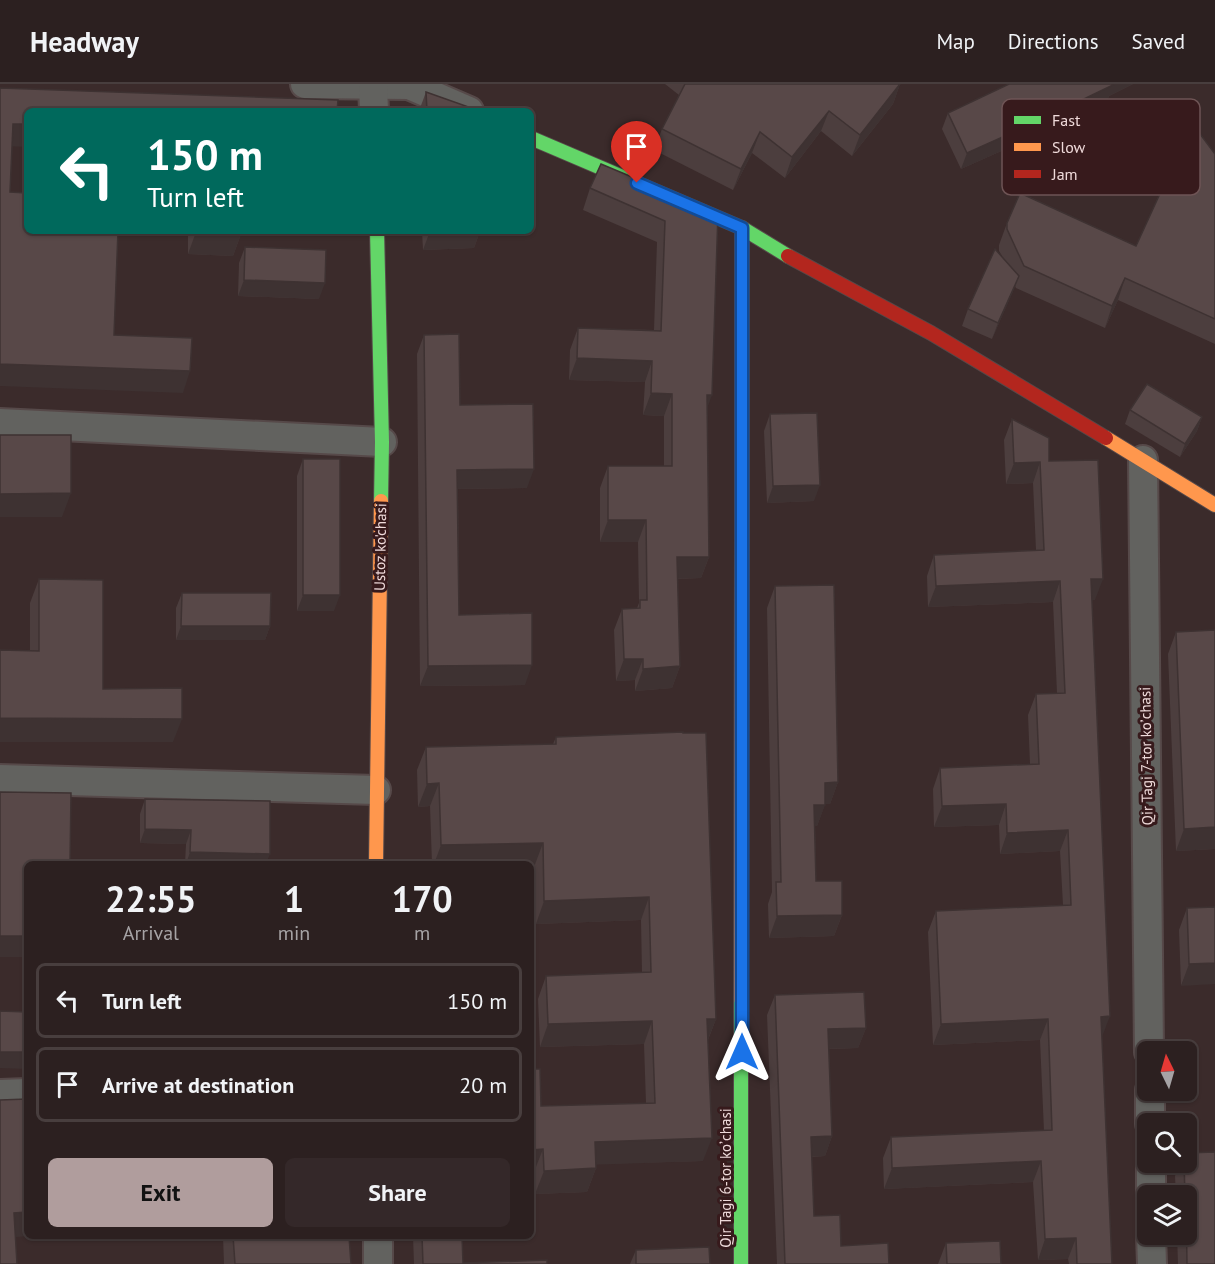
<!DOCTYPE html>
<html lang="en">
<head>
<meta charset="utf-8">
<style>
	:root { --surface:#2c2020; --page:#342829; --text:#f1f3f6; --muted:#a6a3a5; --line:#483e3e; --accent:#b09d9d }
	body { margin:0; font-family:"PT Sans",sans-serif; background:var(--page); color:var(--text); height:100vh; display:flex; flex-direction:column; font-size:22px; white-space:nowrap }
	* { box-sizing:border-box; margin:0 }
	p { font-size:20px; color:var(--muted) }
	.icon { flex:none; width:33px; height:33px; fill:none; stroke:currentColor; stroke-width:2; stroke-linecap:round; stroke-linejoin:round }
	.map { position:relative; flex:1; overflow:hidden }
	.side { position:absolute; left:24px; top:777px; width:510px; height:378px; display:flex; flex-direction:column; background:var(--surface); border-radius:9px; box-shadow:0 2px 4px #0004,0 0 0 2px var(--line) }
	.side>* { flex:none }
	.hud { position:absolute; left:24px; top:24px; width:510px; height:126px; border-radius:9px; box-shadow:0 2px 4px #0004,0 0 0 2px var(--line); background:#00695c; color:#fff; overflow:hidden }
	.needle { width:39px; rotate:355deg }
	.fabs { position:absolute; left:1137px; top:957px; display:grid; gap:12px }
	.fabs a { display:grid; place-items:center; width:60px; height:60px; border-radius:9px; background:var(--surface); box-shadow:0 2px 4px #0004,0 0 0 2px var(--line); font-size:30px }
	.pin { position:absolute; display:grid; place-items:center; width:51px; height:51px; color:#fff; margin:-62px -26px; border-radius:50% 50% 50% 0; rotate:-45deg; box-shadow:0 0 6px #0007 }
	.pin .icon { rotate:45deg }
	.me { position:absolute; width:66px; margin:-33px; rotate:0deg; stroke-linejoin:round; filter:drop-shadow(0 0 4px #0008) }
	.turn { display:flex; align-items:center; gap:21px; height:126px; padding:0 24px; font-size:27px }
	.turn .icon { width:78px; height:78px; stroke-width:2.5 }
	.turn b { display:block; font-size:42px; line-height:51px }
	.eta { display:flex; justify-content:space-evenly; align-items:center; height:102px; text-align:center }
	.eta b { font-size:36px; font-weight:700; line-height:42px }
	.button { display:flex; gap:12px; margin-top:auto; padding:12px 24px }
	.button a { flex:1; height:69px; border-radius:9px; background:var(--accent); color:#111; font-size:24px; font-weight:700; line-height:69px; text-align:center }
	.button a+a { background:var(--page); color:var(--text) }
	ul { padding:0; list-style:none }
	li { display:flex; align-items:center; gap:18px; height:75px; margin:0 12px 9px; padding:0 12px; border:3px solid var(--line); border-radius:9px }
	li div { flex:1 }
	li b { display:block; font-size:22px }
	li em { font-style:normal }
	header { display:flex; align-items:center; gap:36px; box-sizing:border-box; height:84px; padding:0 30px; background:var(--surface); border-bottom:2px solid var(--line) }
	header strong { font-size:28px }
	nav { display:flex; gap:33px; margin-inline-start:auto; font-size:21px }
	.map>svg:first-child { display:block }
</style>
</head>
<body>
<header>
<strong>Headway</strong>
<nav><a>Map</a><a>Directions</a><a>Saved</a></nav>
</header>
<div class="map">
<svg width="1215" height="1180" viewBox="0 0 1215 1180">
	<rect width="100%" height="100%" fill="#3b2b2b"/>
	<g fill="none" stroke-linecap="round" stroke-linejoin="round">
		<defs>
			<g id="street">
				<polyline points="305,0 409,1 469,27"/>
				<polyline points="373,1 374,27"/>
				<polyline points="0,339 382,358"/>
				<polyline points="1143,376 1149,968"/>
				<polyline points="0,695 376,706"/>
				<polyline points="1150,1006 1150,1040"/>
				<polyline points="0,1010 27,1009"/>
				<polyline points="1151,1078 1151,1112"/>
				<polyline points="1151,1150 1152,1180"/>
				<polyline points="378,1152 378,1180"/>
			</g>
			<g id="fast">
				<polyline points="531,54 742,144 788,172"/>
				<polyline points="377,147 382,358 381,417"/>
				<polyline points="741,1180 741,915"/>
			</g>
			<g id="slow">
				<polyline points="1106,354 1215,421"/>
				<polyline points="376,780 381,417"/>
				<polyline points="741,915 742,453"/>
			</g>
			<g id="jam">
				<polyline points="788,172 931,249 1106,354"/>
				<polyline points="742,453 742,144"/>
			</g>
		</defs>
		<use href="#street" stroke="#564949" stroke-width="32"/>
		<use href="#fast" stroke="#564949" stroke-width="16"/>
		<use href="#slow" stroke="#564949" stroke-width="16"/>
		<use href="#jam" stroke="#564949" stroke-width="16"/>
		<use href="#street" stroke="#62625f" stroke-width="28"/>
		<use href="#fast" stroke="#63d668" stroke-width="14"/>
		<use href="#slow" stroke="#ff974d" stroke-width="14"/>
		<use href="#jam" stroke="#b3261e" stroke-width="14"/>
	</g>
	<g fill="#4c3e3e">
		<polygon points="665,0 900,0 893,20 852,72 821,47 785,94 752,69 733,106 654,66 662,45 679,11"/>
		<polygon points="1009,0 1133,0 1109,12 1107,17 1053,43 1054,40 1048,46 961,85 942,45 948,29"/>
		<polygon points="426,8 477,27 419,27"/>
		<polygon points="1142,56 1215,70 1215,260 1118,216 1105,244 1016,204 1015,202 992,255 962,242 968,225 1002,172 999,167 999,161 1007,139 1136,162 1159,112 1134,78"/>
		<polygon points="590,104 718,129 707,323 709,473 701,494 677,495 680,582 672,604 635,607 635,596 616,597 614,546 622,525 637,524 639,519 638,458 600,458 600,404 608,382 664,382 664,332 643,331 645,298 569,296 570,266 578,244 654,246 657,158 583,126"/>
		<polygon points="188,147 241,147 241,150 233,172 188,170"/>
		<polygon points="422,147 480,147 474,164 423,166"/>
		<polygon points="245,163 319,215 238,212 239,179"/>
		<polygon points="424,251 460,321 527,404 458,405 459,531 525,601 420,602 417,270"/>
		<polygon points="1130,326 1202,333 1197,347 1180,373 1125,340"/>
		<polygon points="770,330 814,417 767,419 764,347"/>
		<polygon points="1012,335 1049,377 1095,516 1091,516 1102,954 1112,1180 1069,1180 1068,1175 1038,1176 1033,1098 884,1105 883,1074 891,1053 1044,1047 1040,956 933,961 928,848 936,827 1063,821 1060,767 1000,770 999,741 934,743 933,705 940,684 1030,680 1028,631 1036,610 1057,609 1053,518 928,523 927,492 934,471 1036,466 1033,399 1006,400 1004,356"/>
		<polygon points="303,375 334,527 297,527 297,392"/>
		<polygon points="39,495 103,605 173,658 30,567 30,519"/>
		<polygon points="775,502 838,698 830,720 825,720 817,742 815,742 816,797 842,831 834,852 769,854 768,820 772,808 767,524"/>
		<polygon points="182,509 270,542 265,556 176,556 176,524"/>
		<polygon points="1176,548 1215,765 1176,767 1168,570"/>
		<polygon points="683,648 716,935 708,956 703,1077 596,1080 596,1084 587,1108 535,1110 534,1088 531,1089 531,985 541,1022 646,1019 644,960 540,963 538,915 546,892 642,889 641,836 536,840 534,783 531,780 432,780 430,722 418,723 417,686 426,663 553,660 556,653"/>
		<polygon points="145,715 266,780 185,780 186,760 140,759 140,730"/>
		<polygon points="1215,823 1181,902 1179,846 1187,824"/>
		<polygon points="775,911 866,944 858,964 829,965 832,1052 825,1072 811,1073 814,1132 841,1162 889,1180 777,1180 767,931"/>
		<polygon points="1180,1078 1186,1078 1215,1180 1178,1180 1177,1150 1186,1150 1186,1112 1176,1112 1175,1092"/>
		<polygon points="223,1152 349,1152 351,1180 224,1180"/>
		<polygon points="413,1152 462,1152 463,1179 547,1180 414,1180"/>
		<polygon points="946,1159 1001,1180 938,1180"/>
		<polygon points="636,1166 710,1180 630,1180"/>
	</g>
	<g fill="#3e3232">
		<polygon points="900,0 893,20 852,72 860,51"/>
		<polygon points="1110,0 1133,0 1109,12 1107,17 1053,43 1054,40 1048,46 961,85 967,69"/>
		<polygon points="829,27 821,47 785,94 792,73"/>
		<polygon points="13,40 27,40 27,63 5,62"/>
		<polygon points="760,48 752,69 733,106 741,85"/>
		<polygon points="430,147 480,147 474,164 423,166"/>
		<polygon points="196,148 241,150 233,172 188,170"/>
		<polygon points="1019,192 1013,208 992,255 998,239"/>
		<polygon points="1125,194 1118,216 1105,244 1112,222"/>
		<polygon points="244,196 325,199 319,215 238,212"/>
		<polygon points="577,274 652,277 645,298 569,296"/>
		<polygon points="0,280 190,287 183,309 0,302"/>
		<polygon points="651,309 672,310 664,332 643,331"/>
		<polygon points="707,311 712,311 704,333"/>
		<polygon points="1202,333 1197,347 1180,373 1185,360"/>
		<polygon points="1040,378 1033,399 1006,400 1014,379"/>
		<polygon points="534,385 527,404 450,405 457,386"/>
		<polygon points="820,401 814,417 767,419 773,402"/>
		<polygon points="71,409 62,433 0,433 0,410"/>
		<polygon points="608,436 646,436 638,458 600,458"/>
		<polygon points="677,473 709,473 701,494 669,495"/>
		<polygon points="1091,495 1103,495 1095,516 1083,516"/>
		<polygon points="1060,497 1053,518 928,523 936,502"/>
		<polygon points="303,511 340,511 334,527 297,527"/>
		<polygon points="181,542 270,542 265,556 176,556"/>
		<polygon points="624,575 643,575 635,596 616,597"/>
		<polygon points="532,581 525,601 420,602 428,582"/>
		<polygon points="680,582 672,604 635,607 643,585"/>
		<polygon points="0,634 182,635 173,658 0,658"/>
		<polygon points="838,698 830,720 817,720 825,699"/>
		<polygon points="439,699 430,722 418,723 427,700"/>
		<polygon points="1006,720 999,741 934,743 942,722"/>
		<polygon points="814,721 825,721 817,742 807,743"/>
		<polygon points="1215,743 1215,765 1176,767 1184,745"/>
		<polygon points="145,745 191,746 186,760 140,759"/>
		<polygon points="1068,746 1060,767 1000,770 1007,749"/>
		<polygon points="543,759 534,783 531,783 531,780 434,780 441,761"/>
		<polygon points="190,768 270,770 266,780 186,780"/>
		<polygon points="649,813 641,836 536,840 544,817"/>
		<polygon points="842,831 834,852 769,854 777,832"/>
		<rect x="0" y="852" width="27" height="21"/>
		<polygon points="1215,879 1215,900 1181,902 1189,880"/>
		<polygon points="1110,932 1102,953 1101,933"/>
		<polygon points="707,935 716,935 707,958"/>
		<polygon points="1048,935 1040,956 933,961 941,940"/>
		<polygon points="652,937 644,960 540,963 548,940"/>
		<polygon points="866,944 858,964 821,965 828,945"/>
		<polygon points="0,968 27,968 27,985 0,984"/>
		<polygon points="832,1052 825,1072 803,1073 811,1053"/>
		<polygon points="712,1054 703,1077 586,1081 595,1058"/>
		<polygon points="543,1065 534,1088 531,1089 531,1066"/>
		<polygon points="1041,1077 1033,1098 884,1105 892,1084"/>
		<polygon points="596,1084 587,1108 535,1110 544,1087"/>
		<polygon points="27,1128 27,1152 29,1152 5,1154 14,1129"/>
		<polygon points="1076,1154 1068,1175 1038,1176 1045,1155"/>
	</g>
	<g fill="#584848" stroke="#3e3232" stroke-width="1.5">
		<polygon points="685,0 900,0 860,51 829,27 792,73 760,48 741,85 662,45"/>
		<polygon points="1009,0 1112,0 1113,1 1059,27 1060,24 1054,30 967,69 948,29"/>
		<polygon points="0,4 338,16 337,27 27,27 27,40 13,40 10,108 27,109 27,147 118,147 114,251 192,254 190,287 0,280"/>
		<polygon points="426,8 477,26 477,27 427,27"/>
		<polygon points="1183,27 1215,70 1215,235 1125,194 1112,222 1024,182 1007,145 1007,139 1020,109 1136,162 1168,92 1142,56"/>
		<polygon points="601,80 718,129 712,311 707,311 709,473 677,473 680,582 643,585 643,575 624,575 622,525 640,524 640,516 647,516 646,436 608,436 608,382 672,382 672,310 651,309 652,277 577,274 578,244 661,247 665,137 590,104"/>
		<polygon points="196,147 241,147 241,150 196,148"/>
		<polygon points="245,163 326,166 325,199 244,196"/>
		<polygon points="995,165 1019,192 998,239 968,225"/>
		<polygon points="459,250 460,321 533,320 534,385 457,386 459,531 532,529 532,581 428,582 424,251"/>
		<polygon points="1147,300 1202,333 1185,360 1130,326"/>
		<polygon points="817,329 820,401 773,402 770,330"/>
		<polygon points="1012,335 1049,354 1049,377 1098,376 1103,495 1091,495 1110,932 1101,933 1112,1180 1077,1180 1076,1154 1045,1155 1041,1077 892,1084 891,1053 1052,1046 1048,935 941,940 936,827 1071,821 1068,746 1007,749 1006,720 942,722 940,684 1039,680 1036,610 1065,609 1060,497 936,502 934,471 1044,466 1040,378 1014,379"/>
		<polygon points="0,351 71,351 71,409 0,410"/>
		<rect x="303" y="375" width="37" height="136"/>
		<polygon points="39,495 103,496 103,605 182,604 182,635 0,634 0,566 39,567"/>
		<polygon points="834,501 838,698 825,699 825,721 814,721 816,797 842,797 842,831 777,832 776,798 781,798 775,502"/>
		<polygon points="182,509 271,509 270,542 181,542"/>
		<polygon points="1215,546 1215,743 1184,745 1176,548"/>
		<polygon points="683,648 683,649 706,649 716,935 707,935 712,1054 595,1058 596,1084 544,1087 543,1065 531,1066 531,985 540,985 541,1022 655,1019 652,937 548,940 546,892 651,888 649,813 544,817 543,759 441,761 439,699 427,700 426,663 556,660 556,653"/>
		<polygon points="0,708 71,709 70,780 27,780 27,852 0,852"/>
		<polygon points="145,715 270,717 270,770 190,768 191,746 145,745"/>
		<polygon points="1215,823 1215,879 1189,880 1187,824"/>
		<polygon points="864,908 866,944 828,945 832,1052 811,1053 814,1132 840,1131 841,1162 888,1159 889,1180 785,1180 775,911"/>
		<polygon points="0,927 27,928 27,968 0,968"/>
		<polygon points="27,1015 27,1128 14,1129 17,1180 0,1180 0,1016"/>
		<polygon points="1215,1068 1215,1180 1187,1180 1186,1112 1185,1112 1184,1078 1186,1078 1186,1069"/>
		<polygon points="233,1152 349,1152 351,1180 235,1180"/>
		<polygon points="422,1152 462,1152 463,1179 547,1176 547,1180 423,1180"/>
		<polygon points="1000,1157 1001,1180 947,1180 946,1159"/>
		<polygon points="709,1163 710,1180 636,1180 636,1166"/>
	</g>
	<g fill="none" stroke-linecap="round" stroke-linejoin="round">
		<defs>
			<polyline id="route" points="637,99 742,144 742,968"/>
		</defs>
		<use href="#route" stroke="#114b97" stroke-width="15"/>
		<use href="#route" stroke="#1a73e8" stroke-width="10"/>
	</g>
	<g text-anchor="middle" dominant-baseline="central" stroke-width="6" stroke-linejoin="round" paint-order="stroke">
		<g font-size="15" fill="#efdada" stroke="#371a1c">
			<text transform="translate(380 463) rotate(-89)">Ustoz ko'chasi</text>
			<text transform="translate(1146 672) rotate(-91)">Qir Tagi 7-tor koʼchasi</text>
			<text transform="translate(725 1094) rotate(-90)">Qir Tagi 6-tor koʼchasi</text>
		</g>
	</g>
	<rect x="1002" y="15" width="198" height="96" rx="9" fill="#371a1c" stroke="#6e5455" stroke-width="1.5"/>
	<rect x="1014" y="32" width="27" height="8" fill="#63d668"/>
	<rect x="1014" y="59" width="27" height="8" fill="#ff974d"/>
	<rect x="1014" y="86" width="27" height="8" fill="#b3261e"/>
	<g font-size="16" fill="#efdada">
		<text x="1052" y="42">Fast</text>
		<text x="1052" y="69">Slow</text>
		<text x="1052" y="96">Jam</text>
	</g>
</svg>
<div class="fabs">
<a><svg class="needle" viewBox="-14 -14 28 28"><path d="M0-13l5 13h-10z" fill="#e53935"/><path d="M0 13l5-13h-10z" fill="#a6a3a5"/></svg></a>
<a><svg class="icon" aria-label="search" viewBox="0 0 24 24"><circle cx="10" cy="10" r="6"/><path d="M15 15l6 6"/></svg></a>
<a><svg class="icon" aria-label="layers" viewBox="0 0 24 24"><path d="M12 4l9 5-9 5-9-5zM3 14l9 5 9-5"/></svg></a>
</div>
<div class="pin" style="left:637px;top:99px;background:#d93025"><svg class="icon" aria-label="arrive" viewBox="0 0 24 24"><path d="M6 21V4h12l-3 4 3 4H6"/></svg></div>
<svg class="me" style="left:742px;top:968px" viewBox="-20 -20 40 40"><path d="M0-17L14 15 0 8-14 15z" fill="#1a73e8" stroke="#fff" stroke-width="4"/></svg>
<div class="hud">
<div class="turn"><svg class="icon" aria-label="left" viewBox="0 0 24 24"><path d="M17 20v-9H6M10 6l-5 5 5 5"/></svg><div><b>150 m</b>Turn left</div></div>
</div>
<section class="side">
<div class="eta">
<div><b>22:55</b><p>Arrival</p></div>
<div><b>1</b><p>min</p></div>
<div><b>170</b><p>m</p></div>
</div>
<ul>
<li><svg class="icon" aria-label="left" viewBox="0 0 24 24"><path d="M17 20v-9H6M10 6l-5 5 5 5"/></svg><div><b>Turn left</b></div><em>150 m</em></li>
<li><svg class="icon" aria-label="arrive" viewBox="0 0 24 24"><path d="M6 21V4h12l-3 4 3 4H6"/></svg><div><b>Arrive at destination</b></div><em>20 m</em></li>
</ul>
<div class="button"><a>Exit</a><a>Share</a></div>
</section>
</div>
</body>
</html>
